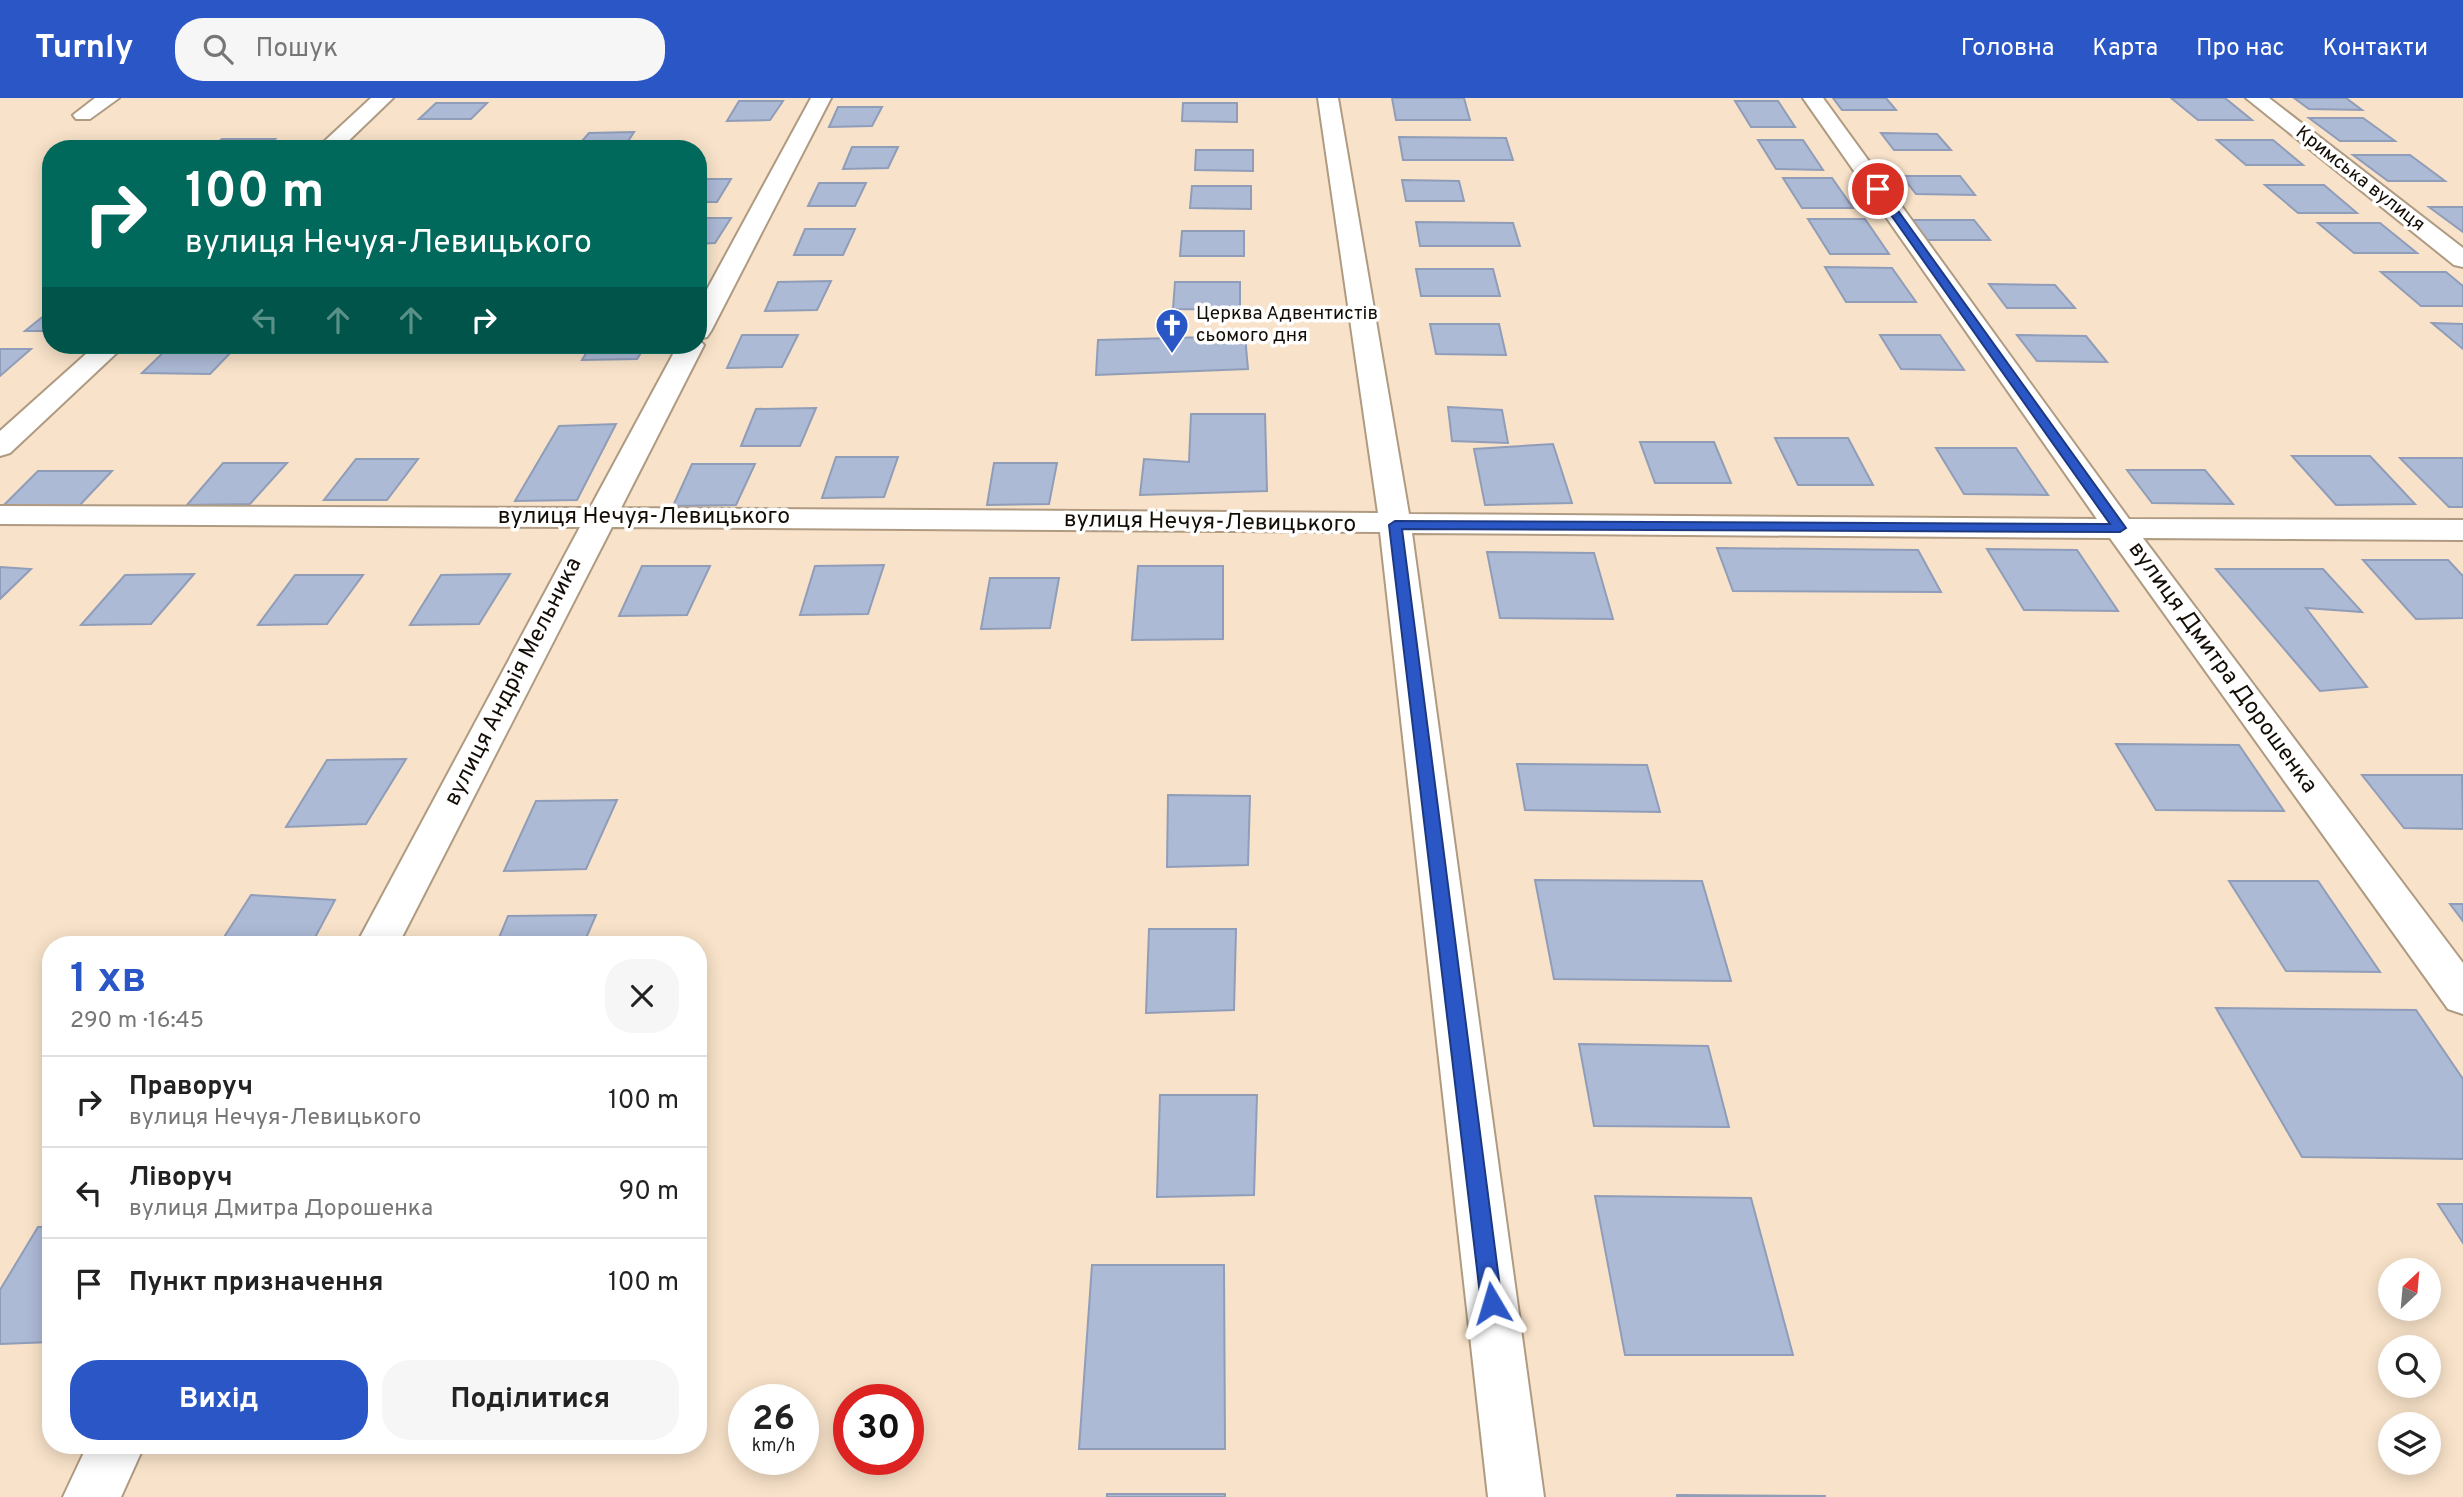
<!DOCTYPE html>
<html lang="uk">
<head>
<meta charset="utf-8">
<style>
	:root { --surface:#fff; --page:#f6f6f6; --text:#222; --muted:#767676; --line:#e0e0e0; --accent:#2b57c6 }
	body { margin:0; font-family:Overpass,sans-serif; background:var(--page); color:var(--text); height:100vh; display:flex; flex-direction:column; font-size:26px; white-space:nowrap }
	* { box-sizing:border-box; margin:0 }
	p { font-size:23px; color:var(--muted) }
	.icon { flex:none; width:38px; height:38px; fill:none; stroke:currentColor; stroke-width:2; stroke-linecap:round; stroke-linejoin:round }
	.map { position:relative; flex:1; overflow:hidden }
	.sheet { position:absolute; left:42px; top:838px; width:665px; height:518px; display:flex; flex-direction:column; background:var(--surface); border-radius:28px; box-shadow:0 4px 18px #0003 }
	.sheet>* { flex:none }
	.guide { position:absolute; left:42px; top:42px; width:665px; height:214px; border-radius:28px; box-shadow:0 4px 18px #0003; background:#00695c; color:#fff; overflow:hidden }
	.needle { width:46px; rotate:26deg }
	.tools { position:absolute; left:2378px; top:1160px; display:grid; gap:14px }
	.tools a { display:grid; place-items:center; width:63px; height:63px; border-radius:50%; background:var(--surface); box-shadow:0 4px 18px #0003; font-size:35px }
	.speed { position:absolute; left:728px; top:1286px; display:flex; gap:14px; font-size:35px; font-weight:700; text-align:center }
	.speed>* { display:grid; place-content:center; width:91px; height:91px; border-radius:50%; background:var(--surface); box-shadow:0 4px 18px #0003; line-height:1 }
	.speed small { font-size:18px; font-weight:400 }
	.speed .limit { border:10px solid #d22; background:#fff; color:#111 }
	.pin { position:absolute; display:grid; place-items:center; width:60px; height:60px; color:#fff; margin:-30px; border:4px solid #fff; border-radius:50%; box-shadow:0 2px 7px #0007 }
	.me { position:absolute; width:77px; margin:-38px; rotate:353deg; stroke-linejoin:round; filter:drop-shadow(0 0 5px #0008) }
	.turn { display:flex; align-items:center; gap:24px; height:147px; padding:0 28px; font-size:32px }
	.turn .icon { width:91px; height:91px; stroke-width:2.5 }
	.turn b { display:block; font-size:49px; line-height:60px }
	.lanes { display:flex; align-items:center; height:66px; padding:0 28px; background:#0003; justify-content:center; gap:35px; direction:ltr }
	.lanes .off { opacity:.35 }
	.round { display:grid; place-items:center; flex:none; width:74px; height:74px; border-radius:28px; background:var(--page) }
	.overview { display:flex; align-items:center; justify-content:space-between; height:119px; padding:0 28px }
	h1 { font-size:42px; font-weight:700; line-height:52px; color:var(--accent) }
	.cta { display:flex; gap:14px; margin-top:auto; padding:14px 28px }
	.cta a { flex:1; height:80px; border-radius:28px; background:var(--accent); color:#fff; font-size:28px; font-weight:700; line-height:80px; text-align:center }
	.cta a+a { background:var(--page); color:var(--text) }
	ul { padding:0; list-style:none }
	li { display:flex; align-items:center; gap:21px; height:91px; padding:0 28px; border-top:2px solid var(--line) }
	li div { flex:1 }
	li b { display:block; font-size:26px }
	li em { font-style:normal }
	header { display:flex; align-items:center; gap:42px; box-sizing:border-box; height:98px; padding:0 35px; background:var(--accent); color:#fff }
	header strong { font-size:33px }
	nav { display:flex; gap:38px; margin-inline-start:auto; font-size:24px }
	.search { width:490px; height:63px; background:var(--page); display:flex; align-items:center; gap:18px; box-sizing:border-box; padding:0 24px; border-radius:28px; color:var(--muted); font-size:26px }
	.map>svg:first-child { display:block }
</style>
</head>
<body>
<header>
<strong>Turnly</strong>
<div class="search"><svg class="icon" aria-label="search" viewBox="0 0 24 24"><circle cx="10" cy="10" r="6"/><path d="M15 15l6 6"/></svg>Пошук</div>
<nav><a>Головна</a><a>Карта</a><a>Про нас</a><a>Контакти</a></nav>
</header>
<div class="map">
<svg width="2463" height="1399" viewBox="0 0 2463 1399">
	<rect width="100%" height="100%" fill="#f8e2c9"/>
	<g fill="#adbad6" stroke="#909db8" stroke-width="2">
		<polygon points="1392,0 1464,0 1470,22 1396,22"/>
		<polygon points="1833,0 1886,0 1896,12 1842,12"/>
		<polygon points="2171,0 2225,0 2252,22 2198,22"/>
		<polygon points="2294,0 2346,0 2362,12 2309,11"/>
		<polygon points="739,3 783,3 770,22 727,23"/>
		<polygon points="1735,3 1778,3 1795,29 1751,29"/>
		<polygon points="436,5 487,5 471,21 419,21"/>
		<polygon points="1183,5 1237,5 1237,24 1182,23"/>
		<polygon points="838,9 882,9 872,28 829,29"/>
		<polygon points="2309,20 2363,20 2395,43 2340,43"/>
		<polygon points="634,34 623,51 575,51 589,35"/>
		<polygon points="1881,35 1937,36 1951,52 1894,52"/>
		<polygon points="1399,39 1506,40 1513,62 1403,62"/>
		<polygon points="222,41 275,41 263,51 209,51"/>
		<polygon points="1758,42 1803,42 1823,72 1776,71"/>
		<polygon points="2217,42 2273,42 2303,67 2246,67"/>
		<polygon points="382,46 435,46 430,51 377,51"/>
		<polygon points="852,49 898,49 888,70 843,71"/>
		<polygon points="1196,52 1253,52 1253,73 1195,72"/>
		<polygon points="2353,57 2410,57 2445,83 2388,83"/>
		<polygon points="1902,78 1960,78 1975,97 1916,96"/>
		<polygon points="1783,80 1832,80 1853,110 1802,110"/>
		<polygon points="698,81 731,81 717,104 698,104"/>
		<polygon points="1402,82 1459,83 1464,103 1406,103"/>
		<polygon points="819,85 866,85 855,108 808,108"/>
		<polygon points="2265,87 2324,87 2357,115 2298,115"/>
		<polygon points="1192,88 1251,88 1251,111 1190,110"/>
		<polygon points="2429,109 2463,109 2463,134"/>
		<polygon points="698,120 731,120 715,145 698,146"/>
		<polygon points="1808,121 1865,121 1889,156 1830,156"/>
		<polygon points="1912,122 1974,122 1990,142 1927,142"/>
		<polygon points="1416,124 1513,125 1520,148 1420,148"/>
		<polygon points="2318,125 2380,125 2417,155 2354,155"/>
		<polygon points="805,131 855,131 843,157 794,157"/>
		<polygon points="1182,133 1244,133 1244,158 1180,158"/>
		<polygon points="1825,169 1892,170 1916,204 1846,204"/>
		<polygon points="1416,171 1493,171 1500,198 1421,198"/>
		<polygon points="2381,174 2446,174 2463,188 2463,208 2421,208"/>
		<polygon points="831,183 817,212 765,213 778,184"/>
		<polygon points="1175,184 1240,184 1240,212 1173,211"/>
		<polygon points="1989,186 2055,187 2075,210 2007,210"/>
		<polygon points="51,212 51,233 25,233"/>
		<polygon points="2432,225 2463,226 2463,251"/>
		<polygon points="1430,226 1499,226 1506,257 1436,256"/>
		<polygon points="742,237 798,237 782,269 727,270"/>
		<polygon points="1880,237 1940,237 1964,272 1901,271"/>
		<polygon points="2017,237 2086,238 2107,264 2037,263"/>
		<polygon points="1245,238 1248,271 1096,277 1098,242"/>
		<polygon points="171,247 237,248 210,276 142,275"/>
		<polygon points="591,247 646,247 637,261 582,262"/>
		<polygon points="0,251 31,251 0,278"/>
		<polygon points="1448,309 1502,312 1508,345 1452,343"/>
		<polygon points="816,310 800,348 741,348 756,311"/>
		<polygon points="1191,316 1265,316 1267,393 1140,397 1144,361 1189,364"/>
		<polygon points="616,326 577,402 515,403 559,328"/>
		<polygon points="1775,340 1848,340 1873,387 1798,387"/>
		<polygon points="1640,344 1714,344 1731,385 1655,385"/>
		<polygon points="1553,346 1572,405 1485,407 1474,351"/>
		<polygon points="1936,350 2016,350 2048,397 1964,396"/>
		<polygon points="2292,358 2370,358 2415,406 2336,407"/>
		<polygon points="836,359 898,359 884,399 822,400"/>
		<polygon points="2400,360 2463,360 2463,409 2449,409"/>
		<polygon points="356,361 418,361 387,402 324,402"/>
		<polygon points="223,365 287,365 250,406 187,407"/>
		<polygon points="994,365 1057,365 1049,406 987,407"/>
		<polygon points="692,366 755,366 736,407 673,408"/>
		<polygon points="2127,372 2205,372 2233,406 2152,405"/>
		<polygon points="38,373 112,373 78,409 2,409"/>
		<polygon points="1717,450 1918,452 1941,494 1733,493"/>
		<polygon points="1987,451 2077,452 2118,513 2024,512"/>
		<polygon points="1487,454 1594,455 1613,521 1500,520"/>
		<polygon points="2363,462 2448,462 2463,478 2463,520 2416,521"/>
		<polygon points="884,467 868,516 800,517 815,468"/>
		<polygon points="642,468 710,468 687,517 619,518"/>
		<polygon points="1138,468 1223,468 1223,541 1132,542"/>
		<polygon points="0,469 31,471 0,501"/>
		<polygon points="2216,471 2323,471 2362,514 2306,510 2367,589 2320,593"/>
		<polygon points="194,476 151,526 81,527 125,477"/>
		<polygon points="510,476 479,526 410,527 441,477"/>
		<polygon points="295,477 363,477 327,526 258,527"/>
		<polygon points="990,480 1059,480 1050,530 981,531"/>
		<polygon points="2116,646 2239,647 2284,713 2156,712"/>
		<polygon points="406,661 366,726 286,729 327,662"/>
		<polygon points="1517,666 1647,667 1660,714 1525,712"/>
		<polygon points="2362,677 2462,677 2463,731 2404,730"/>
		<polygon points="1168,697 1250,698 1248,767 1167,769"/>
		<polygon points="617,702 586,771 504,773 536,703"/>
		<polygon points="1535,782 1702,783 1731,883 1554,881"/>
		<polygon points="2229,783 2318,783 2380,874 2286,873"/>
		<polygon points="251,797 335,802 311,847 219,847"/>
		<polygon points="2450,806 2463,806 2463,823"/>
		<polygon points="596,817 583,847 496,847 508,818"/>
		<polygon points="1149,831 1236,831 1234,912 1146,915"/>
		<polygon points="2216,910 2416,912 2463,981 2463,1061 2302,1059"/>
		<polygon points="1579,946 1708,948 1729,1029 1594,1028"/>
		<polygon points="1160,997 1257,997 1254,1097 1157,1099"/>
		<polygon points="1595,1098 1751,1100 1793,1257 1625,1257"/>
		<polygon points="2438,1106 2463,1106 2463,1145"/>
		<polygon points="38,1129 51,1129 51,1244 0,1246 0,1192"/>
		<polygon points="1092,1167 1224,1167 1225,1351 1079,1351"/>
		<rect x="1107" y="1396" width="118" height="3"/>
		<polygon points="1677,1397 1825,1398 1825,1399 1677,1399"/>
	</g>
	<g fill="none" stroke-linecap="round" stroke-linejoin="round">
		<defs>
			<g id="minor">
				<polygon points="95,0 119,0 90,21 76,21 73,17"/>
				<polygon points="371,0 393,0 340,51 316,51"/>
				<polygon points="811,0 831,0 711,233 707,239 698,241 704,247 621,410 1378,415 1318,0 1338,0 1409,416 2097,421 1803,0 1823,0 2129,421 2463,422 2463,442 2143,440 2463,865 2463,916 2448,911 2110,440 1412,435 1544,1399 1488,1399 1380,434 612,429 398,847 356,847 580,429 0,426 0,408 590,410 678,247 698,247 698,208"/>
				<polygon points="2246,0 2269,0 2463,150 2463,169 2454,167"/>
				<polygon points="96,247 125,247 10,355 0,358 0,333"/>
				<polygon points="87,1348 144,1348 121,1399 63,1399"/>
			</g>
		</defs>
		<use href="#minor" stroke="#af9a82" stroke-width="4"/>
		<use href="#minor" fill="#fff" fill-rule="evenodd"/>
	</g>
	<polygon fill="#2b57c6" stroke="#1c3981" stroke-width="2" points="1874,89 1881,89 2126,430 2120,434 1402,431 1502,1205 1499,1212 1492,1215 1484,1212 1481,1205 1389,427 1395,423 2110,426 1874,93"/>
	<defs>
		<symbol id="church-pin" viewBox="-11 -11 22 30"><path d="M0 17L-7.5 6A9.5 9.5 0 1 1 7.5 6Z" fill="#2b57c6" stroke="#fff"/><path d="M-1.2-6h2.4v3.5h3.3v2.4h-3.3V6h-2.4V-.1h-3.3v-2.4h3.3Z" fill="#fff"/></symbol>
	</defs>
	<g fill-rule="evenodd">
		<use href="#church-pin" x="1153" y="208" width="38" height="52"/>
	</g>
	<g text-anchor="middle" dominant-baseline="central" stroke-width="7" stroke-linejoin="round" paint-order="stroke">
		<g font-size="19" fill="#140d05" stroke="#fff">
			<text transform="translate(2360 81) rotate(38)">Кримська вулиця</text>
		</g>
		<g font-size="19" fill="#140d05" stroke="#fff" text-anchor="start">
			<text x="1196" y="216">Церква Адвентистів<tspan x="1196" dy="22">сьомого дня</tspan></text>
		</g>
		<g font-size="23" fill="#140d05" stroke="#fff">
			<text x="644" y="419">вулиця Нечуя-Левицького</text>
			<text transform="translate(1210 425) rotate(1)">вулиця Нечуя-Левицького</text>
			<text transform="translate(2222 570) rotate(54)">вулиця Дмитра Дорошенка</text>
			<text transform="translate(514 584) rotate(-63)">вулиця Андрія Мельника</text>
		</g>
	</g>
</svg>
<div class="tools">
<a><svg class="needle" viewBox="-14 -14 28 28"><path d="M0-13l5 13h-10z" fill="#e53935"/><path d="M0 13l5-13h-10z" fill="#767676"/></svg></a>
<a><svg class="icon" aria-label="search" viewBox="0 0 24 24"><circle cx="10" cy="10" r="6"/><path d="M15 15l6 6"/></svg></a>
<a><svg class="icon" aria-label="layers" viewBox="0 0 24 24"><path d="M12 4l9 5-9 5-9-5zM3 14l9 5 9-5"/></svg></a>
</div>
<div class="speed"><div>26<small>km/h</small></div><div class="limit">30</div></div>
<div class="pin" style="left:1878px;top:91px;background:#d93025"><svg class="icon" aria-label="arrive" viewBox="0 0 24 24"><path d="M6 21V4h12l-3 4 3 4H6"/></svg></div>
<svg class="me" style="left:1492px;top:1205px" viewBox="-20 -20 40 40"><path d="M0-17L14 15 0 8-14 15z" fill="#2b57c6" stroke="#fff" stroke-width="4"/></svg>
<div class="guide">
<div class="turn"><svg class="icon" aria-label="right" viewBox="0 0 24 24"><path d="M7 20v-9h11M14 6l5 5-5 5"/></svg><div><b>100 m</b>вулиця Нечуя-Левицького</div></div>
<div class="lanes"><svg class="icon off" aria-label="left" viewBox="0 0 24 24"><path d="M17 20v-9H6M10 6l-5 5 5 5"/></svg><svg class="icon off" aria-label="ahead" viewBox="0 0 24 24"><path d="M12 20V5M6 11l6-6 6 6"/></svg><svg class="icon off" aria-label="ahead" viewBox="0 0 24 24"><path d="M12 20V5M6 11l6-6 6 6"/></svg><svg class="icon" aria-label="right" viewBox="0 0 24 24"><path d="M7 20v-9h11M14 6l5 5-5 5"/></svg></div>
</div>
<section class="sheet">
<div class="overview"><div><h1>1 хв</h1><p>290 m · 16:45</p></div><a class="round"><svg class="icon" aria-label="close" viewBox="0 0 24 24"><path d="M6 6l12 12M18 6L6 18"/></svg></a></div>
<ul>
<li><svg class="icon" aria-label="right" viewBox="0 0 24 24"><path d="M7 20v-9h11M14 6l5 5-5 5"/></svg><div><b>Праворуч</b><p>вулиця Нечуя-Левицького</p></div><em>100 m</em></li>
<li><svg class="icon" aria-label="left" viewBox="0 0 24 24"><path d="M17 20v-9H6M10 6l-5 5 5 5"/></svg><div><b>Ліворуч</b><p>вулиця Дмитра Дорошенка</p></div><em>90 m</em></li>
<li><svg class="icon" aria-label="arrive" viewBox="0 0 24 24"><path d="M6 21V4h12l-3 4 3 4H6"/></svg><div><b>Пункт призначення</b></div><em>100 m</em></li>
</ul>
<div class="cta"><a>Вихід</a><a>Поділитися</a></div>
</section>
</div>
</body>
</html>
